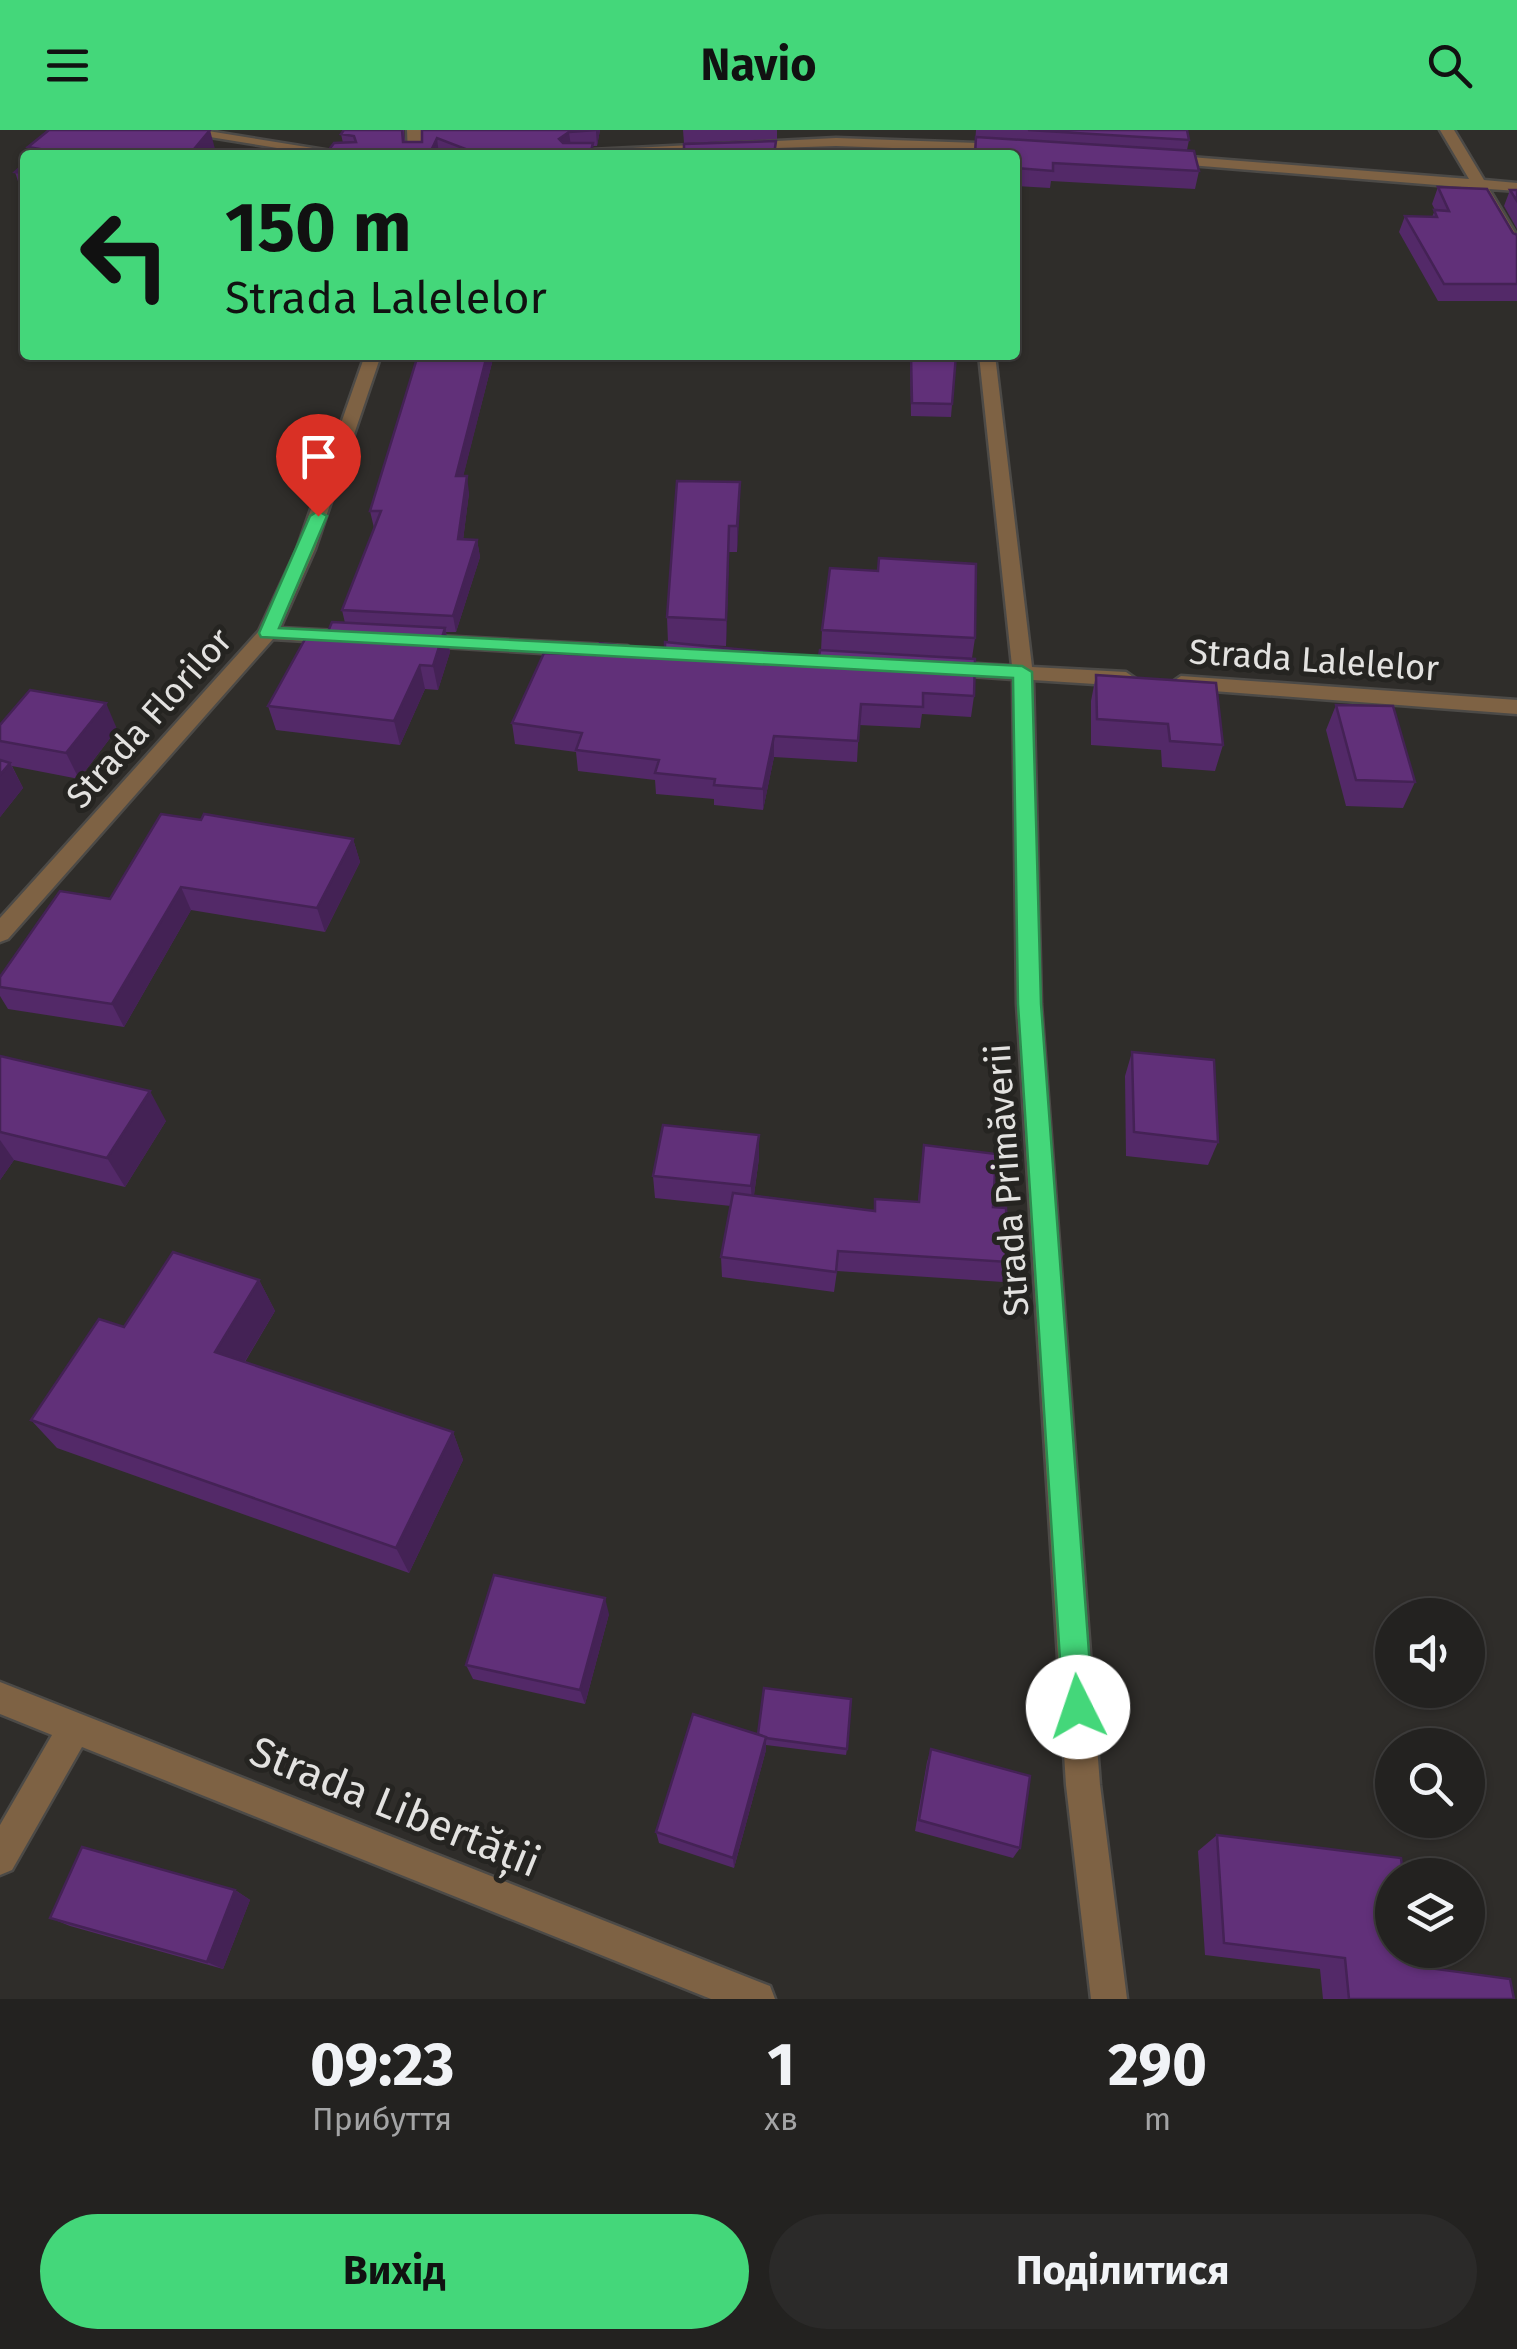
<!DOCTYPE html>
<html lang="uk">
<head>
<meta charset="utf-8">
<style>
	:root { --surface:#232220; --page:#2b2a29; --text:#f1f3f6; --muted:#a3a4a5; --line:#403f3e; --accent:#44d77a }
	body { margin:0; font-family:"Fira Sans",sans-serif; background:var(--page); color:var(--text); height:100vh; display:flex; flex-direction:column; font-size:38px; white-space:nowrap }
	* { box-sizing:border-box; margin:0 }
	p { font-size:32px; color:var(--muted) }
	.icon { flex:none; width:55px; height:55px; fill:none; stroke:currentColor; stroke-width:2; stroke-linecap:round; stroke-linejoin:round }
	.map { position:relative; height:1869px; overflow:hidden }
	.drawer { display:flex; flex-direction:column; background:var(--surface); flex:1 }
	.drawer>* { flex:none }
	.banner { position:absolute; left:20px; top:20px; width:1000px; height:210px; border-radius:10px; box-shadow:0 2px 8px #0004,0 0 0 2px var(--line); background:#44d77a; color:#111; overflow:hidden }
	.tools { position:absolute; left:1375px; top:1468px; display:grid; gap:20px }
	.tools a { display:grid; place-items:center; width:110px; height:110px; border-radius:50%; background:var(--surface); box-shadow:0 2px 8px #0004,0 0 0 2px var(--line); font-size:50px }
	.pin { position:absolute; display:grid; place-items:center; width:85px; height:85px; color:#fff; margin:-102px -42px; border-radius:50% 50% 50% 0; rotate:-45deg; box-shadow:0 0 10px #0007 }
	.pin .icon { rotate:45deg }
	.me { position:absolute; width:110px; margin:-55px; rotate:356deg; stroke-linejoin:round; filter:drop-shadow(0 0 8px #0008) }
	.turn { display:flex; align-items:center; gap:35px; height:210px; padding:0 40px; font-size:45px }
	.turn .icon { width:130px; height:130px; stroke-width:2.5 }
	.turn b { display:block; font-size:70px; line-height:85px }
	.eta { display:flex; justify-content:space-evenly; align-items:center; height:170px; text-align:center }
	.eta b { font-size:60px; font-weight:700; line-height:70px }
	.action { display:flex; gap:20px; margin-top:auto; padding:20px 40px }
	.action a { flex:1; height:115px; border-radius:60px; background:var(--accent); color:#111; font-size:40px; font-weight:700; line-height:115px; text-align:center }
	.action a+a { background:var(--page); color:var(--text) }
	header { display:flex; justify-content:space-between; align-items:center; height:130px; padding:0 40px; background:var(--accent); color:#111; font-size:45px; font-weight:700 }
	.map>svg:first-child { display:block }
</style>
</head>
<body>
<header><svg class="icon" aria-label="menu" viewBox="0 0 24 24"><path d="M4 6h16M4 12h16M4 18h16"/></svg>Navio<svg class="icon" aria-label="search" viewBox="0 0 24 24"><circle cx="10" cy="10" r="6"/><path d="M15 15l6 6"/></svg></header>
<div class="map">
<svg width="1517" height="1869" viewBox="0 0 1517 1869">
	<rect width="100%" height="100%" fill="#2f2d2a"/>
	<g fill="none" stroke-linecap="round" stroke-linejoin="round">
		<defs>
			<g id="minor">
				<polygon points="167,0 202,0 356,25 320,25"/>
				<polygon points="407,0 421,0 422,25 408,25"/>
				<polygon points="1440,0 1454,0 1484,50 1517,53 1517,61 1489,59 1517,106 1517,122 1510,118 1474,58 1165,33 1158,29 1165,25 1469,49"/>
				<polygon points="836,8 1005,14 1012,18 1005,22 836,16 564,25 571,21"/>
				<polygon points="365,225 381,225 315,419 280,498 338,501 348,507 338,513 273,509 8,809 0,812 0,788 259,501 297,419"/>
				<polygon points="979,225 995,225 1032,537 1126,542 1136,549 1126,556 1033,550 1041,874 1100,1655 1127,1869 1091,1869 1066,1655 1017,874 1013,549 942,544 932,538 942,532 1012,536"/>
				<polygon points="417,505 627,516 637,522 627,528 410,515 410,507"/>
				<polygon points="1181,546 1517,570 1517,584 1174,558 1171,553"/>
				<polygon points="0,1552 757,1851 770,1856 775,1869 711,1869 82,1617 12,1740 0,1745 0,1695 52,1605 0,1584"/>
			</g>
		</defs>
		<use href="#minor" stroke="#4c4a47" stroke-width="5"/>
		<use href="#minor" fill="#7e6244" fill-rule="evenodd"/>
	</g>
	<g fill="#532968">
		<polygon points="344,0 404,0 405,12 422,12 422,0 600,0 597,16 593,16 594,25 444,25 343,13 341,4"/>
		<polygon points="683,0 777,0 777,9 684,13"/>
		<polygon points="976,0 1187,0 1189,10 1187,20 1199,41 1195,59 1051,51 1050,58 1015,56 1015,25 974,25"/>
		<polygon points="28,17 215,19 210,25 30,25"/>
		<polygon points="25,33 25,73 15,42"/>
		<polygon points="1438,57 1517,105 1517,171 1438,171 1399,102 1405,86 1432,87 1435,80 1432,74"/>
		<polygon points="1510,60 1517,60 1517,99 1504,76"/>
		<polygon points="494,225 463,346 469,363 463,410 477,410 480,427 456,502 446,502 450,522 438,560 425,559 400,615 276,600 268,576 327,504 345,493 342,480 374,398 370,381"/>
		<polygon points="910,225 956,225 951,287 911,286"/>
		<polygon points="740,352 737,422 729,422 726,516 684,514 819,527 821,521 822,500 975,508 972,528 974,566 971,587 922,584 920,598 859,595 857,632 774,627 763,680 714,675 714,669 656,664 655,650 578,641 576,622 515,614 512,593 595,525 665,521 668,513 667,487"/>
		<polygon points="1096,545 1223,615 1215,641 1162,637 1161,620 1091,615 1091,571"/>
		<polygon points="1336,575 1415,652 1403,678 1346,676 1326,600"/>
		<polygon points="0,595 117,599 79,649 12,636 23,658 0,687"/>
		<polygon points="353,709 360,732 325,802 191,780 124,897 8,879 0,866 0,847 110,769"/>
		<polygon points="1132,922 1218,1012 1208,1035 1126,1026 1125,946"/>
		<polygon points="0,926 166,991 125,1057 14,1030 0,1050"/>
		<polygon points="924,1015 993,1077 1008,1132 1003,1152 837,1141 834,1162 722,1147 721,1127 731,1076 655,1068 653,1046 759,1028 754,1065 874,1081 875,1069 918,1072"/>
		<polygon points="259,1150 275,1181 245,1232 453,1302 463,1330 409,1443 57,1318 31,1290 124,1197"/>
		<polygon points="609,1484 585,1574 473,1549 466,1535"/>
		<polygon points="758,1604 847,1619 846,1625 766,1615 766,1620 734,1738 659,1713 656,1702"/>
		<polygon points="931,1619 1020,1718 1013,1728 915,1701 927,1632"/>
		<polygon points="1217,1705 1414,1836 1514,1869 1323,1869 1320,1839 1205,1825 1198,1721"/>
		<polygon points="235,1760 250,1770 223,1839 70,1796 50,1788"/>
	</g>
	<g fill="#425">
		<polygon points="210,0 215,19 210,25 189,25"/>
		<polygon points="596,0 600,0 597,16 596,1"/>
		<polygon points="569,2 571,17 560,24 559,9"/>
		<polygon points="437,8 439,25 429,25"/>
		<polygon points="487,225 494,225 459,363 456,346"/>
		<polygon points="467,346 469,363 461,426 458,409"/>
		<polygon points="740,352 740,378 737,422 737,396"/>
		<polygon points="729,396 729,422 726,516 726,490"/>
		<polygon points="477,410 480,427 456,502 453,486"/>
		<polygon points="445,498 450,522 438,560 433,536"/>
		<polygon points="420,535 425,559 400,615 394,591"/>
		<polygon points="106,573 117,599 79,649 66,623"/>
		<polygon points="774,606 774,627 763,680 763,659"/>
		<polygon points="10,633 23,658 0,687 0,645"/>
		<polygon points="353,709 360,732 325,802 317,778"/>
		<polygon points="181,757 191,780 124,897 112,874"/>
		<polygon points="150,961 166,991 125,1057 107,1028"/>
		<polygon points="759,1005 759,1028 752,1079 751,1056"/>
		<polygon points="0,1010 14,1030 0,1050"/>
		<polygon points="259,1150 275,1181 233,1251 215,1222"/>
		<polygon points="453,1302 463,1330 409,1443 396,1418"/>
		<polygon points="605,1468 609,1484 585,1574 580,1560"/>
		<polygon points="766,1607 766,1620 734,1738 733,1728"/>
		<polygon points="235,1760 250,1770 223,1839 207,1832"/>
	</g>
	<g fill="#613079" stroke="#425" stroke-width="2.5">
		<polygon points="49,0 210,0 189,25 34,25 40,19 28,17"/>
		<polygon points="344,0 402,0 403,12 422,12 422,0 596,0 569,2 559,9 563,13 593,13 590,25 481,25 437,8 429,25 325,25 334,13 356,12 354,6 341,4"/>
		<polygon points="1028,0 1187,0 1189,10"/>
		<polygon points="976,7 1194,21 1199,41 1053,33 1053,41 1015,38 1015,25 975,25"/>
		<polygon points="776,11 774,25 684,25 684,14"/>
		<polygon points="25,33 25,43 15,42"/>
		<polygon points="1438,57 1487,59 1513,103 1517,105 1517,154 1444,154 1405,86 1437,87 1434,80 1449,81"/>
		<polygon points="1510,60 1517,60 1517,71"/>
		<polygon points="418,225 487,225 456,346 467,346 458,409 477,410 453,486 342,480 381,381 370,381"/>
		<polygon points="911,225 956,225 952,274 912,273"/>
		<polygon points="677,351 740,352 737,396 729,396 726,490 667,487"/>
		<polygon points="879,428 976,434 975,508 822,500 830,438 878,441"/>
		<polygon points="332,492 445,498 433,536 420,535 394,591 268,576 309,502 327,504"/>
		<polygon points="665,512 819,527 820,520 975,529 974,566 923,563 923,577 861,574 858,611 774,606 763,659 714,655 715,649 655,643 659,630 576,620 582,603 512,593 544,523 595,525 600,513 665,521"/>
		<polygon points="1096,545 1216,553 1223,615 1170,611 1168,594 1097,589"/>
		<polygon points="30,560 106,573 66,623 0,611 0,595"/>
		<polygon points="1336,575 1393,576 1415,652 1356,650"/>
		<polygon points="0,630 10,633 0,645"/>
		<polygon points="161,684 201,690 204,684 353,709 317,778 181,757 112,874 0,857 0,847 60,761 110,769"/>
		<polygon points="1132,922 1214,930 1218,1012 1134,1002"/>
		<polygon points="0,926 150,961 107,1028 0,1002"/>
		<polygon points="663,995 759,1005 751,1056 653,1046"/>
		<polygon points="924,1015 996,1024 993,1077 1006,1078 1008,1132 838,1121 836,1142 721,1127 733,1063 875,1081 875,1069 919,1072"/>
		<polygon points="173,1122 259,1150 215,1222 453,1302 396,1418 31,1290 99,1189 124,1197"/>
		<polygon points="494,1445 605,1468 580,1560 466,1535"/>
		<polygon points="764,1558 851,1569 847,1619 766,1608 758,1604"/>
		<polygon points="693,1584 766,1607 733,1728 656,1702"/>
		<polygon points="931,1619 1030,1646 1020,1718 919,1690"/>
		<polygon points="1217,1705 1401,1728 1403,1745 1392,1745 1392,1820 1412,1820 1414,1836 1510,1849 1514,1869 1349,1869 1345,1828 1224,1813"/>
		<polygon points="82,1717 235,1760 207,1832 50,1788"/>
	</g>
	<polygon fill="#44d77a" stroke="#2c8c4f" stroke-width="2.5" points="318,381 327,386 279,498 1022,536 1032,542 1041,874 1093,1577 1089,1587 1078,1592 1067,1587 1063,1577 1018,874 1013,548 261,507 259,503 310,386"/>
	<g text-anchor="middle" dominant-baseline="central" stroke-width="10" stroke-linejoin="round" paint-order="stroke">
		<g font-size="35" fill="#e3e2e0" stroke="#252421">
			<text transform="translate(1314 530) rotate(4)">Strada Lalelelor</text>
			<text transform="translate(149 588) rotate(-48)">Strada Florilor</text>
			<text transform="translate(1007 1050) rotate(-94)">Strada Primăverii</text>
		</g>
		<g font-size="42" fill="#e3e2e0" stroke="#252421">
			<text transform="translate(395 1677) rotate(22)">Strada Libertății</text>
		</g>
	</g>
</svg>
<div class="tools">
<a><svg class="icon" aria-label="sound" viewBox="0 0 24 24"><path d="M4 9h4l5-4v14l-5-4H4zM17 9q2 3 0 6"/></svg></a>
<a><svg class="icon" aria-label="search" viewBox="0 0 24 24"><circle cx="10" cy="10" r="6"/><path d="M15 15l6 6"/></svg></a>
<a><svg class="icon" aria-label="layers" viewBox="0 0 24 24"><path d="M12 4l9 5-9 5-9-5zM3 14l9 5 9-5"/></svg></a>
</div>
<div class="pin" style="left:318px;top:386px;background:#d93025"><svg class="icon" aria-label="arrive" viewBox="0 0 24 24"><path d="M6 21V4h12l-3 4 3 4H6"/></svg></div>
<svg class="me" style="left:1078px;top:1577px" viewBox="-20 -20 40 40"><circle r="19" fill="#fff"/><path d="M0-13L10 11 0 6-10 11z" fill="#44d77a"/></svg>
<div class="banner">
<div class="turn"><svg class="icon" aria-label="left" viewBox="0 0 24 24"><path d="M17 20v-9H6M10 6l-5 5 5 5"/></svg><div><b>150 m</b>Strada Lalelelor</div></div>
</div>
</div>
<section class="drawer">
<div class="eta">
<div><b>09:23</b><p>Прибуття</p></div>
<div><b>1</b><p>хв</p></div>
<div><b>290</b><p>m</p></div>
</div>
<div class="action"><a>Вихід</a><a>Поділитися</a></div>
</section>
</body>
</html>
